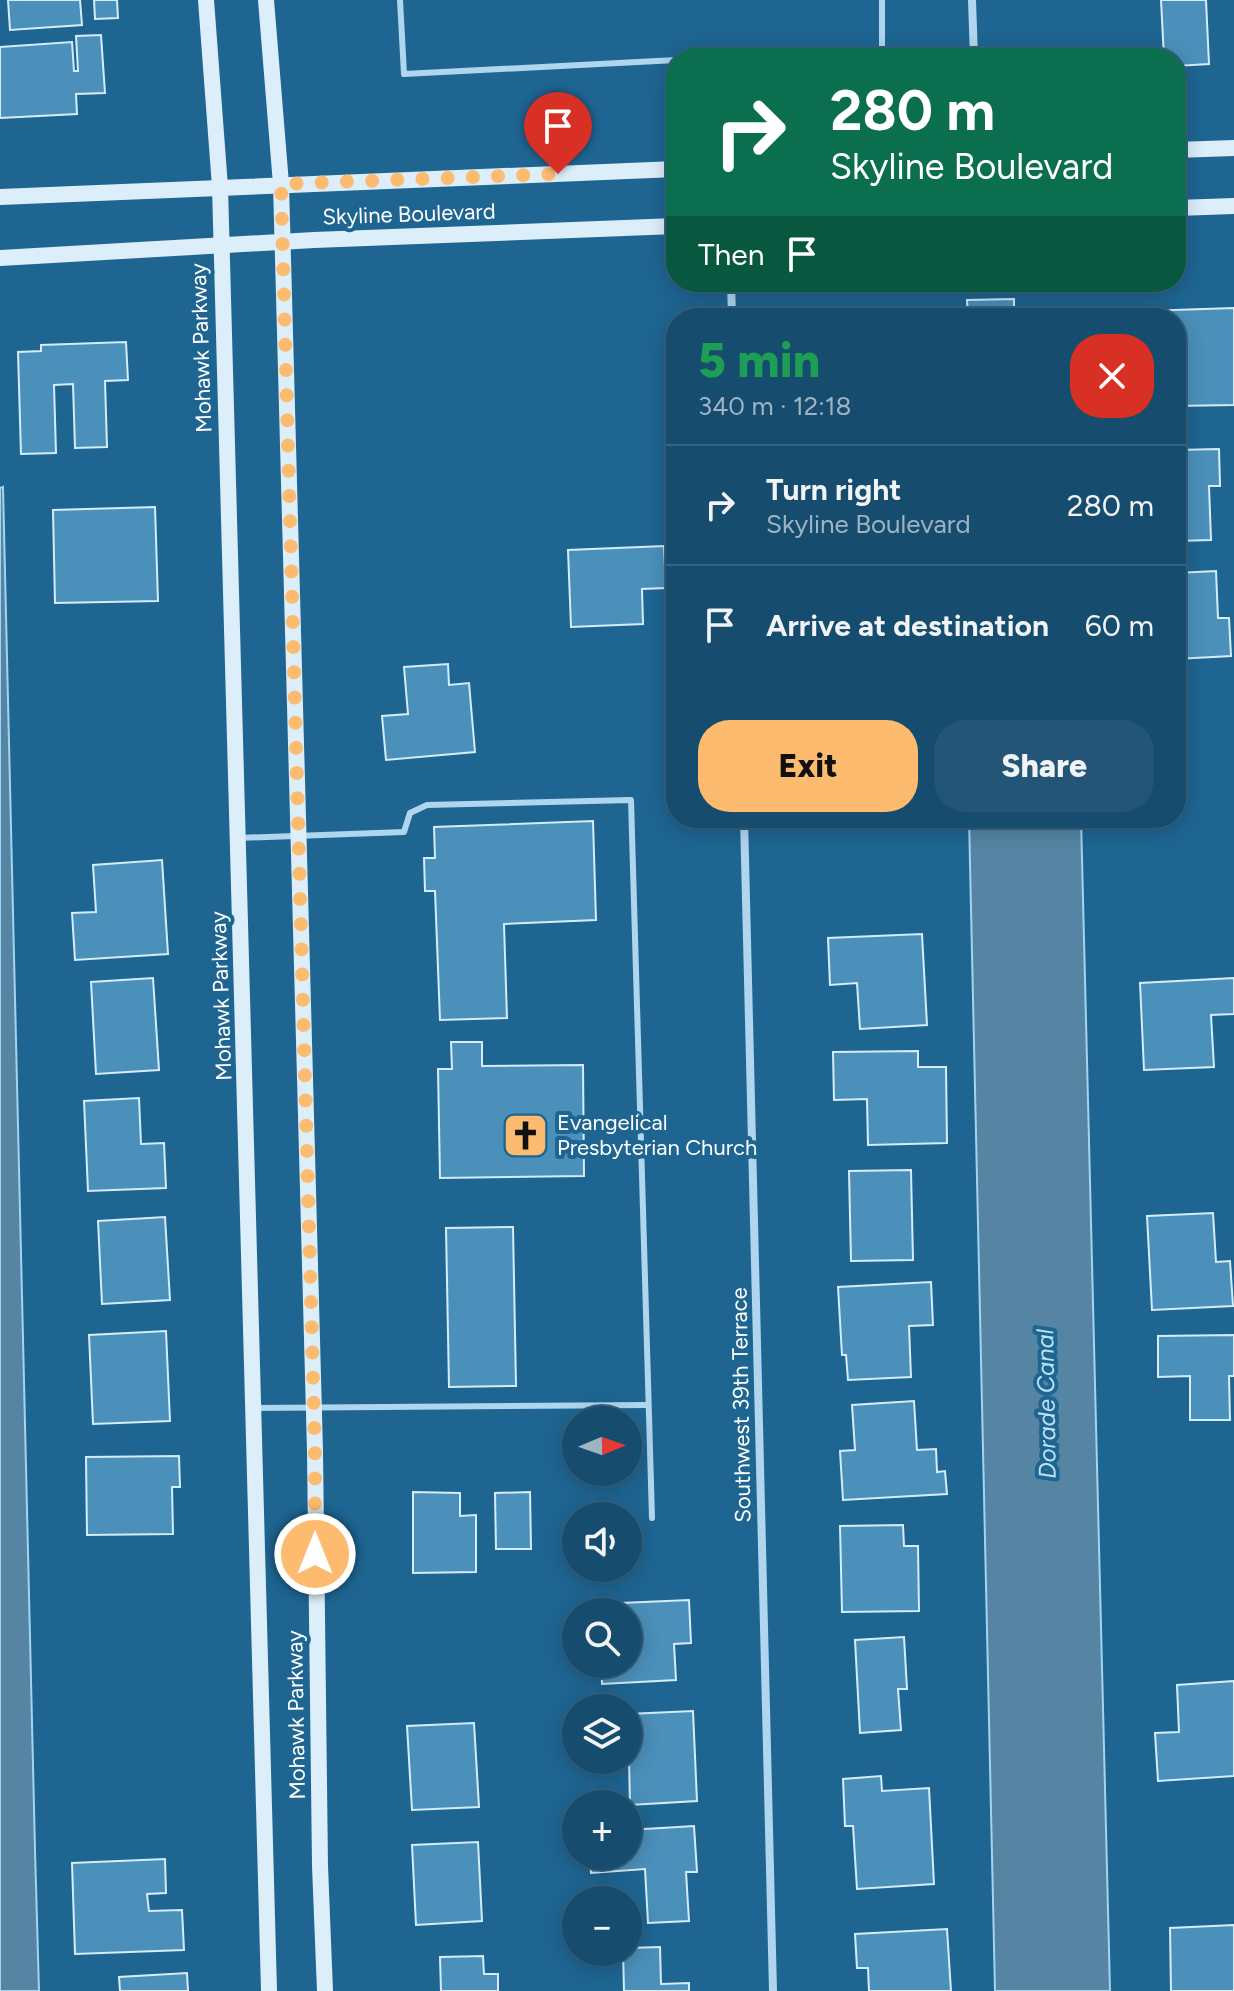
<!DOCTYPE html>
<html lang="en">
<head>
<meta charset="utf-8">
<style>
	:root { --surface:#164c6e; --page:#235676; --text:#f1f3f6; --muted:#9eb4c2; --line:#356381; --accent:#fcbb6f }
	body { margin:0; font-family:Figtree,sans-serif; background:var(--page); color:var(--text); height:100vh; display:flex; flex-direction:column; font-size:30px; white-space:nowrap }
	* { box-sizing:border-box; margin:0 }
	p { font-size:26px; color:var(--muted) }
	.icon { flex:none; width:44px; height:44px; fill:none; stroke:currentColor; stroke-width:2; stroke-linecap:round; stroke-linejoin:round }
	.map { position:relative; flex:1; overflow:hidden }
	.side { position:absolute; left:666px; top:308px; width:520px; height:520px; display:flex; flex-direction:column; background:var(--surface); border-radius:32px; box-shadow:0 4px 20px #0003,0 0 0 2px var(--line) }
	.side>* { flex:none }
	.top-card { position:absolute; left:666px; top:48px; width:520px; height:244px; border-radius:32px; box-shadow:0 4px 20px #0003,0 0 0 2px var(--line); background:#0b6e4f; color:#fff; overflow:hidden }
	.needle { width:52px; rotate:88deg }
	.buttons { position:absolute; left:562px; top:1406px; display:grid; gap:16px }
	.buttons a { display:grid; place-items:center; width:80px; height:80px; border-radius:50%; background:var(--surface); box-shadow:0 4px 20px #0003,0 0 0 2px var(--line); font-size:40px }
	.pin { position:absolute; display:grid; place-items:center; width:68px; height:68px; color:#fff; margin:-82px -34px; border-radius:50% 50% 50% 0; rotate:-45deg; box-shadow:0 0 8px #0007 }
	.pin .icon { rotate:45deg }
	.me { position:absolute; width:88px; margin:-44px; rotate:0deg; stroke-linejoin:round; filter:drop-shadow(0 0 6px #0008) }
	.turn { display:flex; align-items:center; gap:28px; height:168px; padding:0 32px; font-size:36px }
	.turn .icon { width:104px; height:104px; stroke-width:2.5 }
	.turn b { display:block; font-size:56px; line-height:68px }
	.then { display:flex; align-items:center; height:76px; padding:0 32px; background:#0003; gap:16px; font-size:30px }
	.round { display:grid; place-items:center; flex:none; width:84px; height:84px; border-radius:32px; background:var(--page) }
	.summary { display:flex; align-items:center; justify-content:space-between; height:136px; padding:0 32px }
	h1 { font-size:48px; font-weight:800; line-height:60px; color:#1e9e55 }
	.button { display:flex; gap:16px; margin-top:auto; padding:16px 32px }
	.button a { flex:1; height:92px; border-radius:32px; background:var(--accent); color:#111; font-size:32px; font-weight:800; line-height:92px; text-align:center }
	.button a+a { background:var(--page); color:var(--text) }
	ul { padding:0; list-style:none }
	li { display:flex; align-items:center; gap:24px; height:120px; padding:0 32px; border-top:2px solid var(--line) }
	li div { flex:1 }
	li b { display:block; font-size:30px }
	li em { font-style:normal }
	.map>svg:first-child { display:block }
</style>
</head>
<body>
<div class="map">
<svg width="1234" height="1991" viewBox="0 0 1234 1991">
	<rect width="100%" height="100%" fill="#1e6592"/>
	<g fill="#5585a3" stroke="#a3d4ef" stroke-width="2">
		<polygon points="3,487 35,1850 39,1991 0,1991 0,488"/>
		<polygon points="969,818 1081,818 1110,1991 995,1991"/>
	</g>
	<g fill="#4b90ba" stroke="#d5ecfa" stroke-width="2">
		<polygon points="8,0 80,0 82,25 10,30"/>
		<polygon points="94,0 117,0 118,18 95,19"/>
		<polygon points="1161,0 1206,0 1209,64 1176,66 1176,58 1164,58"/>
		<polygon points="101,35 105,93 76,94 77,114 0,118 0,47 72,42 74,71 78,71 76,36"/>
		<polygon points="1014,299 1014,318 968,318 967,300"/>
		<polygon points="1234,308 1234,405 1176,406 1176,318 1144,318 1144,311"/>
		<polygon points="126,342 128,380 105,381 107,447 75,448 73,384 54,385 56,453 21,454 18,352 41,351 41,345"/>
		<polygon points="1219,449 1220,486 1209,486 1211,540 1176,541 1176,450"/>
		<polygon points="155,507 158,601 55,603 53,510"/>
		<polygon points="664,546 666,588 642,589 643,624 571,627 568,550"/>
		<polygon points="1216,571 1218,618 1229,618 1231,656 1176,659 1176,573"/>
		<polygon points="448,664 449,685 469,683 475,752 386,760 382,716 408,714 404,667"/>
		<polygon points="593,821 596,920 504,924 507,1018 440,1020 435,891 425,891 424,858 435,858 434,827"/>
		<polygon points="162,860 168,954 75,960 72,913 96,912 93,865"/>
		<polygon points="922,934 927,1025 860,1029 857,983 830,985 828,938"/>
		<polygon points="153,978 159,1070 96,1074 91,982"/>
		<polygon points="1234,978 1234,1014 1211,1015 1214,1067 1144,1070 1140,983"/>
		<polygon points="451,1042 482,1042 482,1066 583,1065 584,1176 440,1178 438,1069 452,1069"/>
		<polygon points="918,1051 918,1067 946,1067 947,1143 868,1145 867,1099 834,1100 833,1052"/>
		<polygon points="139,1098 141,1144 164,1143 166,1188 88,1191 84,1101"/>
		<polygon points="911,1170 913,1260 851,1261 849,1171"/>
		<polygon points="1213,1213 1216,1262 1230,1261 1233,1306 1152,1310 1147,1216"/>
		<polygon points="165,1217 170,1300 102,1304 98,1221"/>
		<polygon points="513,1227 516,1386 449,1387 446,1228"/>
		<polygon points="931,1282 933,1325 909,1326 911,1377 848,1380 846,1355 842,1355 838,1287"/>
		<polygon points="166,1331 170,1421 93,1424 89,1335"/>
		<polygon points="1234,1335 1234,1376 1229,1376 1230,1420 1190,1420 1190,1376 1158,1377 1158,1336"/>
		<polygon points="914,1401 917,1450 936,1449 937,1472 945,1471 947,1494 843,1500 840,1451 855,1450 852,1405"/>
		<polygon points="179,1456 180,1487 172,1487 173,1534 87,1535 86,1457"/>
		<polygon points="413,1492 460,1493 460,1516 476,1515 476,1572 413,1573"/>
		<polygon points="530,1492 531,1549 496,1549 495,1493"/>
		<polygon points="903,1525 904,1546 918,1546 919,1611 842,1612 840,1526"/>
		<polygon points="689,1600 691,1643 674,1644 676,1680 602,1684 601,1664 628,1664 628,1612 599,1612 598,1604"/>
		<polygon points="904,1637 907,1689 898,1689 901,1730 860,1733 855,1640"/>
		<polygon points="1234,1681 1234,1776 1158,1781 1155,1733 1179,1732 1177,1685"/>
		<polygon points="693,1711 697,1801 630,1805 628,1714"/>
		<polygon points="474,1723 479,1807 412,1810 407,1726"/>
		<polygon points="881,1776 882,1791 929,1788 934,1884 857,1889 853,1826 845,1826 843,1779"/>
		<polygon points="694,1826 697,1872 686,1872 689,1921 648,1923 645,1869 591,1873 590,1856 628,1856 628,1830"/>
		<polygon points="478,1842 482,1921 416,1925 412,1845"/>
		<polygon points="165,1859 166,1893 147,1894 149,1911 182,1910 184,1950 75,1954 72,1863"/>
		<polygon points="1234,1925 1234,1991 1171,1991 1170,1928"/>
		<polygon points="947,1929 951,1991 869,1991 868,1968 857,1968 855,1934"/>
		<polygon points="660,1947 661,1984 689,1983 689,1991 624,1991 623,1952 628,1952 628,1948"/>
		<polygon points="483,1956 484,1974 498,1974 498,1991 441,1991 440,1957"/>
		<polygon points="187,1973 188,1991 120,1991 119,1977"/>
	</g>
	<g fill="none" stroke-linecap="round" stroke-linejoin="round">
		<g stroke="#afd6ee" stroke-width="6">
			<polyline points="400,0 404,74 676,60"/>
			<polyline points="712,58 882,49 882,0"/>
			<polyline points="238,838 404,832 410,813 427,805 631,800 652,1518"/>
			<polyline points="254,1408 648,1405"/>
		</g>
		<g stroke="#afd6ee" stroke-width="8">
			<polyline points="972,0 974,58"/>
			<polyline points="731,282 732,318"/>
			<polyline points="744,818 773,1991"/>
		</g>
		<g stroke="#dceefa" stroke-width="16">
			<polyline points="206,0 220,187 269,1991"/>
			<polyline points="266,0 281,184 315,1451 320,1866 325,1991"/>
			<polyline points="1176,150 1234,148"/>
			<polyline points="0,197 676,169"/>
			<polyline points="1176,208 1234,206"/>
			<polyline points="0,258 314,240 676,226"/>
		</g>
	</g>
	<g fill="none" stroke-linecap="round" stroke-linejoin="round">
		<polyline stroke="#fcbb6f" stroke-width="14" stroke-dasharray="0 25.2" points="315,1554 315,1451 281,184 558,174"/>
	</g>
	<defs>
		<symbol id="church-square" viewBox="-11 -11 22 22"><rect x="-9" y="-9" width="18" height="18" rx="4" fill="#fcbb6f" stroke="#1e6592"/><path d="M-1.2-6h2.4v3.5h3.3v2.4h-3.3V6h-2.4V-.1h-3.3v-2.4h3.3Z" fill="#111"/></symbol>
	</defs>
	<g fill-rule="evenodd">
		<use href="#church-square" x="500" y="1110" width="51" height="51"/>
	</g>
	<g text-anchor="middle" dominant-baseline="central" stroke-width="8" stroke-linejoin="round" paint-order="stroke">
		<g font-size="22" fill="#fff" stroke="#1e6592">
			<text transform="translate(409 214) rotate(-2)">Skyline Boulevard</text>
			<text transform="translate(201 348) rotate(-92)">Mohawk Parkway</text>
			<text transform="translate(221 996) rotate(-92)">Mohawk Parkway</text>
			<text transform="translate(741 1405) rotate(-91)">Southwest 39th Terrace</text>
			<text transform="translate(296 1715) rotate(-91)">Mohawk Parkway</text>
		</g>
		<g font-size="22" fill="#fff" stroke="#1e6592" text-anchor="start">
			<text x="557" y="1122">Evangelical<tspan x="557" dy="25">Presbyterian Church</tspan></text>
		</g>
		<g font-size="24" font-style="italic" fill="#bee1f6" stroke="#1e6592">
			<text transform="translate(1046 1404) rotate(-91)">Dorade Canal</text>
		</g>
	</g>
</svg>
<div class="buttons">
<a><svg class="needle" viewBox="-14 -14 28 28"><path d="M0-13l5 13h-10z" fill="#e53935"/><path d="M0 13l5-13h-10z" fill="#9eb4c2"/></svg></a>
<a><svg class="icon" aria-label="sound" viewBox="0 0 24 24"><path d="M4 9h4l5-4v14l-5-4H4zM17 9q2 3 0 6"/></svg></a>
<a><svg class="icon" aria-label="search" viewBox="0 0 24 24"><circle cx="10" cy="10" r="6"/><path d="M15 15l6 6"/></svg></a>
<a><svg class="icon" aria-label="layers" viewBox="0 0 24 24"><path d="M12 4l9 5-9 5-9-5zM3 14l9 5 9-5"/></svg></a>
<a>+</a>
<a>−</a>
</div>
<div class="pin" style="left:558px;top:174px;background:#d93025"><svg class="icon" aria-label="arrive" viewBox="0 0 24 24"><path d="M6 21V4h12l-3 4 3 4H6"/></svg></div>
<svg class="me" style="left:315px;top:1554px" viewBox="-20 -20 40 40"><circle r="17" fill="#fcbb6f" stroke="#fff" stroke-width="3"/><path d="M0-11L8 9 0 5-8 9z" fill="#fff"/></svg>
<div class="top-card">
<div class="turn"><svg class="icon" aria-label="right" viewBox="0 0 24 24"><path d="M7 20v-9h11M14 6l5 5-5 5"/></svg><div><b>280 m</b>Skyline Boulevard</div></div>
<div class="then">Then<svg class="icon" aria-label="arrive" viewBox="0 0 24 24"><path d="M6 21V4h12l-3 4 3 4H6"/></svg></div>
</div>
<section class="side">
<div class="summary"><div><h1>5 min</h1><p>340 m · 12:18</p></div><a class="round" style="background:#d93025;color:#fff"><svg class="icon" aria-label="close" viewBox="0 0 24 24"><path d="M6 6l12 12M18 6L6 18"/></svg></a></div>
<ul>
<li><svg class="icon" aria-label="right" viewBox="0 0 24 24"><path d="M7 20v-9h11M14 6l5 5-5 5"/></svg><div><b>Turn right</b><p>Skyline Boulevard</p></div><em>280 m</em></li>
<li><svg class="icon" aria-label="arrive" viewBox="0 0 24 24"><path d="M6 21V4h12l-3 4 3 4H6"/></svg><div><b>Arrive at destination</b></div><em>60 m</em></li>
</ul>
<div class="button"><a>Exit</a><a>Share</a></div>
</section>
</div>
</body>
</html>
